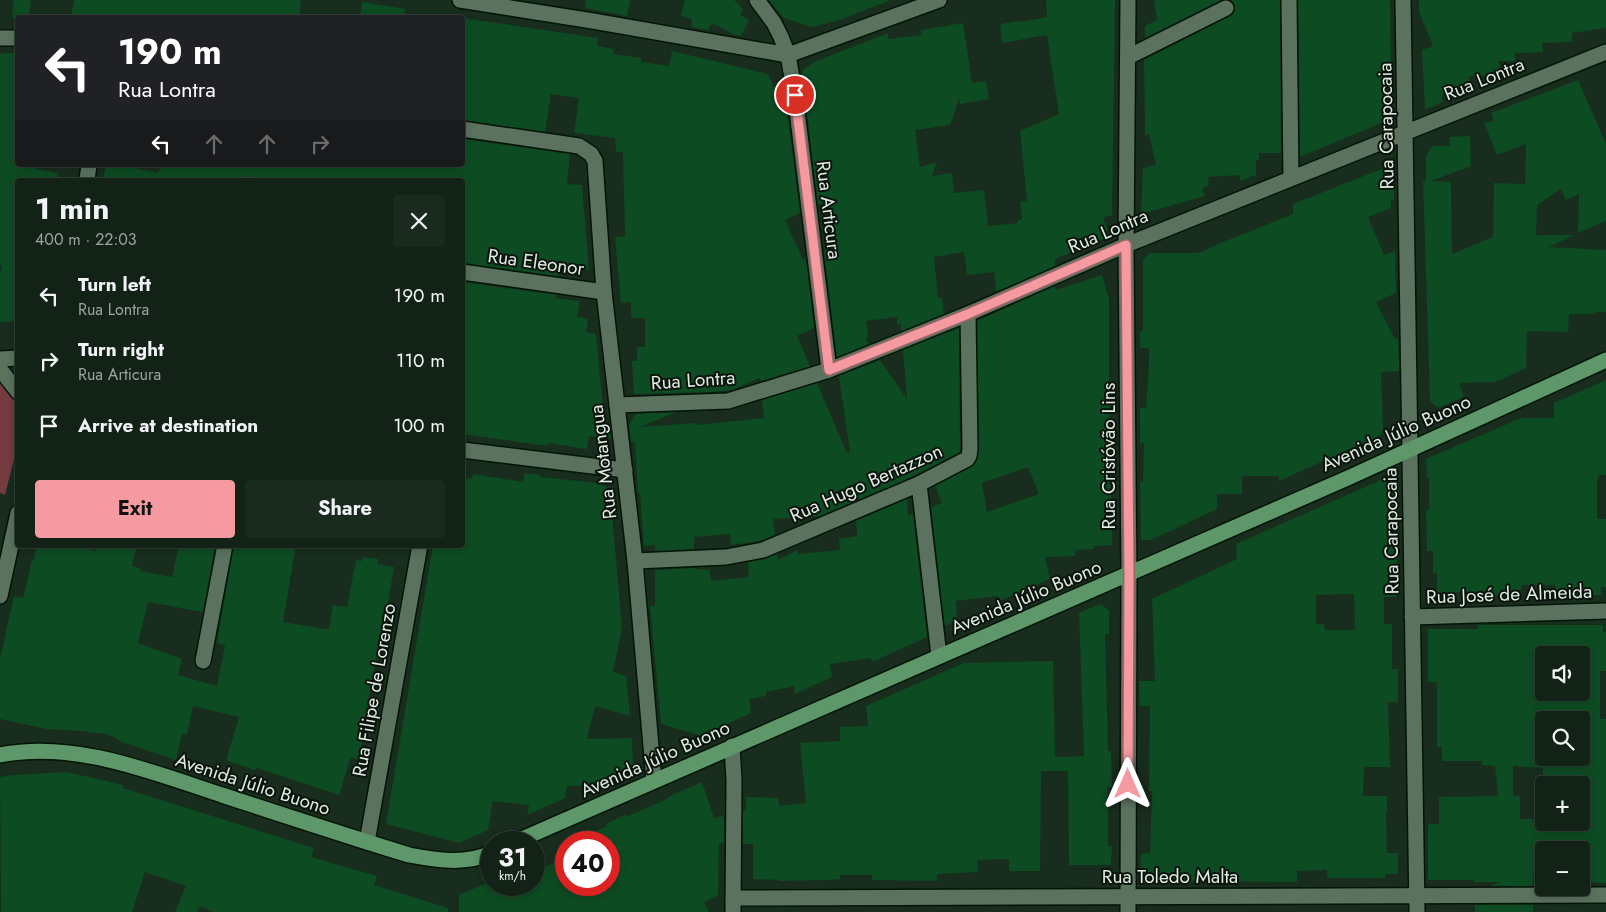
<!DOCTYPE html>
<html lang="en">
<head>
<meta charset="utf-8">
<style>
	:root { --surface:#122216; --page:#1b2a1f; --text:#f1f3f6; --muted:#9ca4a1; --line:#313f35; --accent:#f49aa0 }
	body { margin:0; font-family:Jost,sans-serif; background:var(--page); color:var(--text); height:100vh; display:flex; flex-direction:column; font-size:19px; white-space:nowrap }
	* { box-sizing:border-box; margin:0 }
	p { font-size:16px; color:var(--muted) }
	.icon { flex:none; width:28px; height:28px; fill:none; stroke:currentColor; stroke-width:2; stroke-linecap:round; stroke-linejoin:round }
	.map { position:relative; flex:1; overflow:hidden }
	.sheet { position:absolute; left:15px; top:178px; width:450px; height:370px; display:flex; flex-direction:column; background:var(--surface); border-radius:5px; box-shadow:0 2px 8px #0003,0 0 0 1px var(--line) }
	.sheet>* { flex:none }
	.top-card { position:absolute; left:15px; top:15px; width:450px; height:152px; border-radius:5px; box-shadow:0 2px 8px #0003,0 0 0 1px var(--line); background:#202124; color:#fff; overflow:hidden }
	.controls { position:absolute; left:1535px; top:646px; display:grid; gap:10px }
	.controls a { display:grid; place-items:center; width:55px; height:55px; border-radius:5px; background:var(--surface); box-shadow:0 2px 8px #0003,0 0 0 1px var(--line); font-size:25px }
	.speed { position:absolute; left:480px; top:831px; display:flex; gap:10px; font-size:25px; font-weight:700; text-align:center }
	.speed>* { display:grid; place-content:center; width:65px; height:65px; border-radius:50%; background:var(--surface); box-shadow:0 2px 8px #0003,0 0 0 1px var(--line); line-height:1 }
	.speed small { font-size:12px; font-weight:400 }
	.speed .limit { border:8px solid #d22; background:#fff; color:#111 }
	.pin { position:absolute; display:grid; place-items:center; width:42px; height:42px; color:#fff; margin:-21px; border:2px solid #fff; border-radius:50%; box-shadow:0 1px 5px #0007 }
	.me { position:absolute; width:55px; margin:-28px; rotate:0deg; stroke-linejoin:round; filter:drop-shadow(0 0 4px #0008) }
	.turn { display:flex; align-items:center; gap:18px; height:105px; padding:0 20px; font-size:22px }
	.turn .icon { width:65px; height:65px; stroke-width:2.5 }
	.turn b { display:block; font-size:35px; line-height:42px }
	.lanes { display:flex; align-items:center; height:48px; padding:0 20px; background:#0003; justify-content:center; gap:25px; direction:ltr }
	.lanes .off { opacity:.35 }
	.round { display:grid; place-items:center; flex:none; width:52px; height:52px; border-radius:5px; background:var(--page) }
	.summary { display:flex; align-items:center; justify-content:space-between; height:85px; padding:0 20px }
	h1 { font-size:30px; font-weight:700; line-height:38px }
	.button { display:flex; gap:10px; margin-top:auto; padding:10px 20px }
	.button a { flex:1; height:58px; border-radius:5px; background:var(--accent); color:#111; font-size:20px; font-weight:700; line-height:58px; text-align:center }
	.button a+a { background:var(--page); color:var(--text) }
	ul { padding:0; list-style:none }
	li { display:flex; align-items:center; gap:15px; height:65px; padding:0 20px }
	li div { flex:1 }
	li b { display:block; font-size:19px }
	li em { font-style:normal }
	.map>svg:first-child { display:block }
</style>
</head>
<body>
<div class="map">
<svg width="1606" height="912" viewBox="0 0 1606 912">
	<rect width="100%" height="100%" fill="#182d1d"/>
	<polygon fill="#743b40" points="0,379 18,398 17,447 5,495 0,493"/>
	<g fill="#0d4b22" fill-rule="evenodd">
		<polygon points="14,0 31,0 29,18 12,18"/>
		<polygon points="74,0 301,0 299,18 71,18"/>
		<polygon points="586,0 630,0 627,16 585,8"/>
		<polygon points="685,0 734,0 743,9 740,15 749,20 741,36 733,34 712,23 708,30 691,27 692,19 681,16"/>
		<polygon points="769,0 888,0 888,1 840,20 812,27 784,18"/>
		<polygon points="1046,0 1115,0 1112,215 1103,218 1108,230 1106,231 1108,237 1055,259 1055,266 996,292 994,272 967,275 964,252 934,257 938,298 942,298 944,314 901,331 901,324 897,325 897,317 866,321 868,338 865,339 869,344 837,357 824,251 830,248 823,202 818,205 802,71 814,62 888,33 888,39 921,35 921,30 963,23 972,83 986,81 989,99 960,104 959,99 950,125 915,130 920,167 937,162 932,176 952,173 954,193 984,190 988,226 1018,223 1018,220 1021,220 1022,218 1020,202 1027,201 1020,131 1059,114 1047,35 1002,43 1000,24 1020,21 1020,22 1047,17"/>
		<polygon points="1154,0 1221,0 1145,38 1145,26 1157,20"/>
		<polygon points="1231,0 1280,0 1281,153 1259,153 1259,160 1256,160 1256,175 1240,181 1240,175 1208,177 1209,186 1202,188 1205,196 1141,214 1143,168 1156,165 1149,134 1145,135 1144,60 1231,16 1235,8"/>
		<polygon points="1298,0 1390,0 1391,72 1385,72 1386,121 1300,157"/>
		<polygon points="1419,0 1606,0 1606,28 1572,33 1572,42 1542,43 1543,52 1515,53 1515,61 1498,61 1502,75 1469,76 1469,88 1457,89 1457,94 1442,95 1442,102 1425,110 1422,50 1433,46 1419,12"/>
		<polygon points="362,2 405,9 404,18 360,18"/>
		<polygon points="462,18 598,38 597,46 614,49 613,54 641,58 641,62 669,66 672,51 768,74 782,104 786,102 800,213 785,220 803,260 806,259 814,328 797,336 810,366 761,381 760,378 732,390 712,392 634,394 632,361 637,361 637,347 645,347 645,318 631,318 631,302 621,303 615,237 625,236 623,152 616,152 615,138 574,133 579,98 551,94 545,132 462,120"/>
		<polygon points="18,52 18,165 58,173 58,180 18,180 18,321 0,322 0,271 2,271 0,262 0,54"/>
		<polygon points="1578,80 1606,144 1606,221 1578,233 1579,194 1566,200 1561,189 1537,205 1536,235 1574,235 1549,247 1606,250 1606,312 1595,312 1595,314 1569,314 1568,332 1527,331 1526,368 1496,382 1459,383 1464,397 1438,408 1430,401 1423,181 1426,181 1426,156 1432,146 1450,146 1450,137 1470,136 1471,166 1431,181 1451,182 1452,254 1493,237 1494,183 1525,184 1526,144 1497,155 1484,123 1494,121 1491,113"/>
		<polygon points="462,139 570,154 567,184 582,185 589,270 559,266 558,276 462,263 462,180 265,180 246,176 246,180 103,180 106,165 121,165 158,173 161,165 462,165"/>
		<polygon points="1393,167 1394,200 1391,200 1391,208 1368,217 1384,255 1395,251 1396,293 1376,302 1395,339 1398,338 1399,360 1399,371 1381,372 1383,429 1381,435 1279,481 1279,476 1242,476 1242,494 1217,494 1217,509 1151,540 1141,540 1140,482 1143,482 1144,443 1140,443 1140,408 1146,408 1149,365 1149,348 1140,348 1140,331 1143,331 1143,259 1150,253 1199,253 1223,242 1293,214 1293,204 1384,168"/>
		<path d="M1102,275L1109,299V386L1112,545L1093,546L1094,549L1075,550V556L1045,557L1050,579L999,601L998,596L956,601L957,620L945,626L931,507L942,503L935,486L971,467L978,457L977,321L1055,286L1056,290ZM1028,467L1039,494L987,512L982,483Z"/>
		<polygon points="462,282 556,295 556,298 580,301 577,317 588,319 586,332 596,334 605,429 610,429 611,439 589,436 587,449 548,443 547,446 462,434"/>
		<polygon points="959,328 960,452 905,480 820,516 773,519 775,535 760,541 731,545 730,534 694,537 694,549 655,551 655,545 644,546 640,493 638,493 635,443 631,441 629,425 636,414 676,412 640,427 697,423 697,425 764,418 762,400 817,383 847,453 850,452 839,376 880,360 907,399 903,350"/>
		<polygon points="1606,380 1606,475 1598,475 1598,479 1597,480 1597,519 1606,519 1606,587 1601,587 1601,595 1555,596 1555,585 1521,585 1521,590 1500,590 1500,596 1470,596 1470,592 1437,593 1437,573 1433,573 1433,551 1427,551 1426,510 1429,510 1429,478 1427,478 1426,459 1521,418 1554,418 1554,403"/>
		<polygon points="525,473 540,475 540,477 596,483 605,486 610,491 622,628 613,672 626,676 630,716 595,706 587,739 632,738 633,769 599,785 567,786 565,798 527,815 529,805 493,801 488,830 459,843 386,824 433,545 462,545 462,478 472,479 473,474 523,482"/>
		<path d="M1390,476L1399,482L1396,597H1384V624H1392V669H1398V703L1388,702L1390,767H1364L1363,796H1387V812H1386L1387,853H1398V874H1385V878H1327V870L1297,871V882L1140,881L1141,854L1150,853L1152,791H1149L1150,706H1140L1139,681H1155L1152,599L1237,559L1236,544ZM1354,594L1355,630H1325L1324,624H1316V595Z"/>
		<polygon points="907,499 908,516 913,514 927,637 872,662 871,658 830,664 832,677 795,694 794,686 766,692 766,696 749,699 751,713 702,736 661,724 650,606 655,606 655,570 695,568 696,569 710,570 711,581 749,577 748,562 765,559 777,554 778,560 798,550 798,554 840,550 839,539 857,536 856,521"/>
		<polygon points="37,545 69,545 96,551 98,545 137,545 132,566 140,568 140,571 172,577 179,545 215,545 203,612 148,602 138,643 182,659 178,675 217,686 225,645 217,643 234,545 296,545 283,622 325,629 329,629 333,605 347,607 356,560 362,561 363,557 378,559 377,564 394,567 384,626 382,625 370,689 359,760 351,757 339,795 257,768 255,770 243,766 226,760 239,717 193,706 187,734 182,734 176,760 122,742 112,736 105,734 80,731 46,729 0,719 0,658 14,596 23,598 32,560 34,561"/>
		<polygon points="1100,604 1109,610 1109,634 1105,634 1108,751 1111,751 1112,787 1108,787 1108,846 1112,846 1111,865 1069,865 1068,771 1041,771 1040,871 1009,871 1009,859 977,860 978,872 937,874 937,881 872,880 872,875 840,875 840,879 825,880 778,881 779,880 753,879 753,844 743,844 743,811 746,811 746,797 778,798 779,806 806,803 800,743 840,741 840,727 868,726 866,706 964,663 1053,661 1055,757 1084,756 1079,613"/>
		<path d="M1478,625H1603V632H1606V671H1600V719H1606V883L1581,882V850H1544V874H1533V886H1491L1500,882H1474V880H1428V824H1439V797L1498,796L1495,766L1482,765V761H1442V747H1437V682H1428V629H1478ZM1544,655H1581V692H1544ZM1544,720H1583L1584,758H1544ZM1513,766L1543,768V785H1581V822H1544V819H1520V796H1513Z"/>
		<polygon points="67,772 123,785 123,788 314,848 311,857 377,876 374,885 448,908 448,912 213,912 200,906 197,912 175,912 186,886 145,872 132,912 1,912 0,777 13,775"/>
		<polygon points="702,782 714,818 724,816 724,843 719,843 718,895 704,902 709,912 459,912 459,895 491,881 491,885 534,885 534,872 566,858 566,885 609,885 609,842 570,842 607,826 606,824 625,815 626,817 669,798 668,797"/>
		<rect x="1475" y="905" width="58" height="7"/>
	</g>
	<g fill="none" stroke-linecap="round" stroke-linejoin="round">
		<defs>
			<g id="minor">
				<polyline points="460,0 593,21 788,55 939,0"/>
				<polyline points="757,0 774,23 781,37 788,55 795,95 829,370"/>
				<polyline points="1128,0 1126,245 1129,574 1128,912"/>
				<polyline points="1289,0 1291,178"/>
				<polyline points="1403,0 1417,912"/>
				<polyline points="0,38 18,38"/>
				<polyline points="1128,57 1226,8"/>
				<polyline points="462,129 579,146 591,154 595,161 604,292 635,561 654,781"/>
				<polyline points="87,180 89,165"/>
				<polyline points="462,272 604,292"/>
				<polyline points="0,359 18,358"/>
				<polyline points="0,369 18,392"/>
				<polyline points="617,405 728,401 829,370 968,314 1126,245 1606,52"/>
				<polyline points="462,450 625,470"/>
				<polyline points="919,484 939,656"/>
				<polyline points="635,561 726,557 763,550 919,484 967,459 969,456 970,449 968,314"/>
				<polyline points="0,596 18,513"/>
				<polyline points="1412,617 1606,611"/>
				<polyline points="203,661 225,545"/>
				<polyline points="732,746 734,780 733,912"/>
				<polyline points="367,842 420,545"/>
				<polyline points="733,898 1606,895"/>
			</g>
			<g id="major">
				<path d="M0,755C76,740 154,773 225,796C286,816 347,836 409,855C436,860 465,865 491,853"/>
				<polyline points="515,842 1350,477 1606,360"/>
			</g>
		</defs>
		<use href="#minor" stroke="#031507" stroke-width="18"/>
		<use href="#major" stroke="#031507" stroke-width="18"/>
		<use href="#minor" stroke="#5b725f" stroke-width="15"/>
		<use href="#major" stroke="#5d976a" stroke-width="15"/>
	</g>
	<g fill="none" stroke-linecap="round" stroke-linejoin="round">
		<defs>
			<polyline id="route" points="795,95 829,370 968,314 1126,245 1129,574 1128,784"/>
		</defs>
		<use href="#route" stroke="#9f6468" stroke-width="12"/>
		<use href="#route" stroke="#f49aa0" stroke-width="9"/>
	</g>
	<g text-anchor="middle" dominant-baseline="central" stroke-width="4" stroke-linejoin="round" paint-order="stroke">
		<g font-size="19" fill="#e0ede2" stroke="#0a130c">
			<text transform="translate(1484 79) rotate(-22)">Rua Lontra</text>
			<text transform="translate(1386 126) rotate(-91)">Rua Carapocaia</text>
			<text transform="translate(829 210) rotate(83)">Rua Articura</text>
			<text transform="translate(1108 231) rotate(-23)">Rua Lontra</text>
			<text transform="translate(536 262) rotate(8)">Rua Eleonor</text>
			<text transform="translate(693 380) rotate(-4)">Rua Lontra</text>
			<text transform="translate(1396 433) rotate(-24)">Avenida Júlio Buono</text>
			<text transform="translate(1108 456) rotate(-90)">Rua Cristóvão Lins</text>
			<text transform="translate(603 462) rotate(-97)">Rua Motangua</text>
			<text transform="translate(866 483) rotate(-24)">Rua Hugo Bertazzon</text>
			<text transform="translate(1391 531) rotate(-91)">Rua Carapocaia</text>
			<text transform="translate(1509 594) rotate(-2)">Rua José de Almeida</text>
			<text transform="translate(1026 597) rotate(-23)">Avenida Júlio Buono</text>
			<text transform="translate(374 690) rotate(-80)">Rua Filipe de Lorenzo</text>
			<text transform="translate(655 759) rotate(-24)">Avenida Júlio Buono</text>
			<text transform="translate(253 784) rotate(18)">Avenida Júlio Buono</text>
			<text x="1170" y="876">Rua Toledo Malta</text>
		</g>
	</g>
</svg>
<div class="controls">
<a><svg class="icon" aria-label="sound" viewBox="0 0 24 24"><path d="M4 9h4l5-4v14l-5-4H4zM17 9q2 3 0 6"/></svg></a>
<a><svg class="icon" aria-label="search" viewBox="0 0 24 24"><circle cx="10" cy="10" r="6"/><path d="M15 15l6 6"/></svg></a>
<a>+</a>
<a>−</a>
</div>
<div class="speed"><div>31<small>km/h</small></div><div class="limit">40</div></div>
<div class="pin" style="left:795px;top:95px;background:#d93025"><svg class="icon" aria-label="arrive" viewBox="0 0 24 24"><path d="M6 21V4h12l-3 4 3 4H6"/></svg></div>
<svg class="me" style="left:1128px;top:784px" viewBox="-20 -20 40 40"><path d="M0-17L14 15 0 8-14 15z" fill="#f49aa0" stroke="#fff" stroke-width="4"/></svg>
<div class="top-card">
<div class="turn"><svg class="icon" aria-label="left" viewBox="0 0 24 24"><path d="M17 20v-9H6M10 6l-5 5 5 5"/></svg><div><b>190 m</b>Rua Lontra</div></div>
<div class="lanes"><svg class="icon" aria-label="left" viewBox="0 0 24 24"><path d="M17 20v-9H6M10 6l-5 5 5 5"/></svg><svg class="icon off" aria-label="ahead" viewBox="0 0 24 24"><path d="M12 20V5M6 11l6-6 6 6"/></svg><svg class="icon off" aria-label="ahead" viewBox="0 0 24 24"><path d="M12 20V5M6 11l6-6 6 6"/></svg><svg class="icon off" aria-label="right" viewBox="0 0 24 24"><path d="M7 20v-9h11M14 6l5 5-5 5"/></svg></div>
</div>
<section class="sheet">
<div class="summary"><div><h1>1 min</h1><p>400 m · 22:03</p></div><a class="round"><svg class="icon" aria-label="close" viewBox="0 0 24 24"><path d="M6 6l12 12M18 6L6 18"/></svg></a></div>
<ul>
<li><svg class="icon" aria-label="left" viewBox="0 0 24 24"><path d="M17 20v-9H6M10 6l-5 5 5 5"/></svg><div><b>Turn left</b><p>Rua Lontra</p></div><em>190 m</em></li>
<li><svg class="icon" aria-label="right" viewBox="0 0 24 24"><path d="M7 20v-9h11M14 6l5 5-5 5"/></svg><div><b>Turn right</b><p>Rua Articura</p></div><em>110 m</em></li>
<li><svg class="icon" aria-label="arrive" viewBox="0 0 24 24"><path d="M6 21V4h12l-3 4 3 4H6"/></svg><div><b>Arrive at destination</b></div><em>100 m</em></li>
</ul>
<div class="button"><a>Exit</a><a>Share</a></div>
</section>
</div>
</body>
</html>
